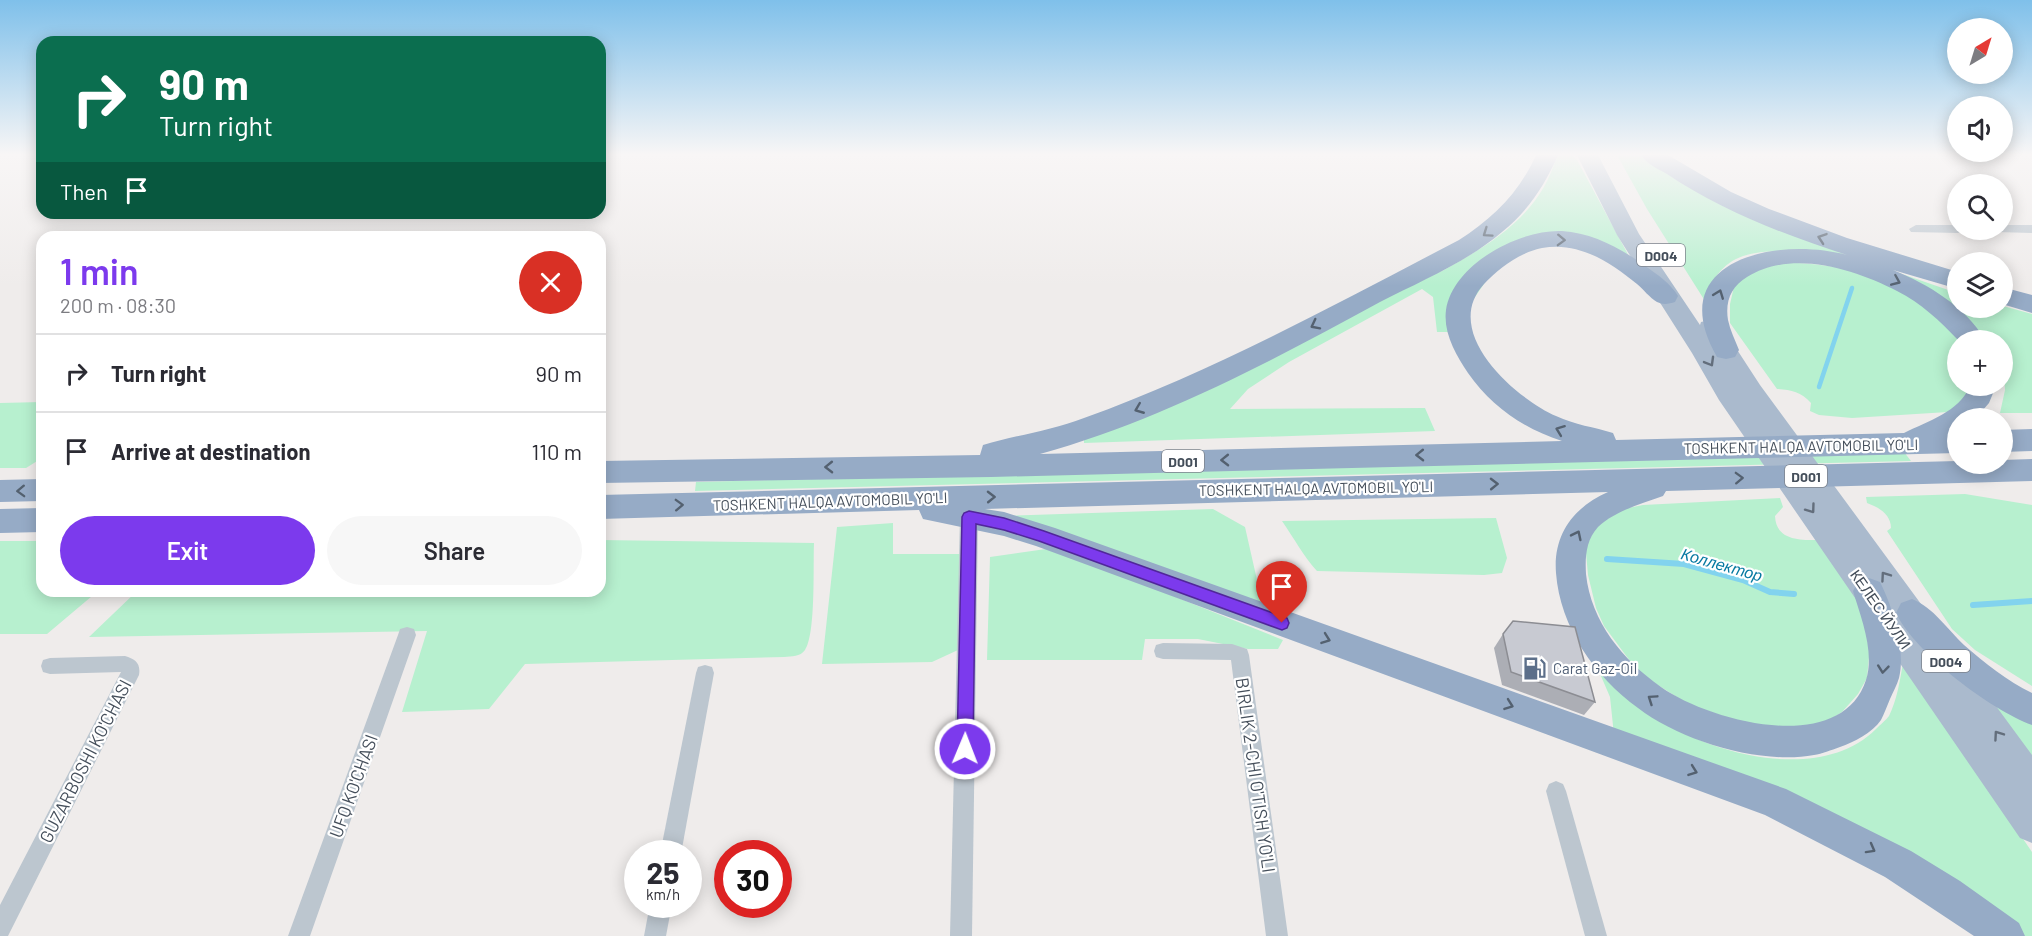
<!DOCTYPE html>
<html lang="en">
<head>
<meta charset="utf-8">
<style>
	:root { --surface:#fff; --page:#f7f7f7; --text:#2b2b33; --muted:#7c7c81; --line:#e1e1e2; --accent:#7c3aed }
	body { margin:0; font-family:Barlow,sans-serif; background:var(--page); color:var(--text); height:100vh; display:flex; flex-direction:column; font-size:22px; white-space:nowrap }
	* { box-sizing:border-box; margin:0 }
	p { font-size:20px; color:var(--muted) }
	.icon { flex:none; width:33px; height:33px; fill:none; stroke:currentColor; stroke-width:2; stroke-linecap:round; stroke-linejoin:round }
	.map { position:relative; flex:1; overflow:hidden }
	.sheet { position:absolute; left:36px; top:231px; width:570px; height:366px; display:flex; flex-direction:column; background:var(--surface); border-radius:18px; box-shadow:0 3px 15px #0003 }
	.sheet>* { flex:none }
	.hud { position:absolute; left:36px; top:36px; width:570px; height:183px; border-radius:18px; box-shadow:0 3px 15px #0003; background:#0b6e4f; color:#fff; overflow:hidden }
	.needle { width:39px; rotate:38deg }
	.buttons { position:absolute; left:1947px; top:18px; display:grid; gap:12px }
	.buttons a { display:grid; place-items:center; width:66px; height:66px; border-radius:50%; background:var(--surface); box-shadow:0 3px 15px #0003; font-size:30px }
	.speed { position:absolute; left:624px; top:840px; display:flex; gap:12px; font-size:30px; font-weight:700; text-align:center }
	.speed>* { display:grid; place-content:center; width:78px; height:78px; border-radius:50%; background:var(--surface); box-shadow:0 3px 15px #0003; line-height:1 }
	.speed small { font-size:15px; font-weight:400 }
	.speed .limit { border:9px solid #d22; background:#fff; color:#111 }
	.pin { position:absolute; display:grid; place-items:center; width:51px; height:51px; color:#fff; margin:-62px -26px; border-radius:50% 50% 50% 0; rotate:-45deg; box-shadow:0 0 6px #0007 }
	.pin .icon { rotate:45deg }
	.me { position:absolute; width:66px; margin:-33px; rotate:1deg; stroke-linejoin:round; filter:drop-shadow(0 0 4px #0008) }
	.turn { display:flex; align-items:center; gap:21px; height:126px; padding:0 24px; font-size:27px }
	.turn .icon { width:78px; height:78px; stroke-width:2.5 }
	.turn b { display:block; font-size:42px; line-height:51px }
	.then { display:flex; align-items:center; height:57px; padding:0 24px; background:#0003; gap:12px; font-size:22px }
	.round { display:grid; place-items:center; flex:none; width:63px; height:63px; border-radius:32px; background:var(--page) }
	.headline { display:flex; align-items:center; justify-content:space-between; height:102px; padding:0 24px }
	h1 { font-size:36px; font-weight:600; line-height:45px; color:var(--accent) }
	.primary-button { display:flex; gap:12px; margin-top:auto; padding:12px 24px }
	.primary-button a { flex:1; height:69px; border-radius:36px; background:var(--accent); color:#fff; font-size:24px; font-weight:600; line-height:69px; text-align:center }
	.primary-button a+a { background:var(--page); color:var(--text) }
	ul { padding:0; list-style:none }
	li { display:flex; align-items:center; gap:18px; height:78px; padding:0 24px; border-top:2px solid var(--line) }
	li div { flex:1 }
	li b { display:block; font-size:22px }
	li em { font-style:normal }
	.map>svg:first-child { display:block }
</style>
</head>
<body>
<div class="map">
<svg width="2032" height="936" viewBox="0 0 2032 936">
	<rect width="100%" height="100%" fill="#efeceb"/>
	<g fill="#b7f0cf">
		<path d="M1557,155H1572L1577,160L1631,260L1616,250L1512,243L1451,332H1437L1433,297L1422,289L1289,362L1248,389L1230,409L1425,408L1435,431L1084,443V440L1444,270C1494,242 1541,214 1557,155Z"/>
		<path d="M1617,155H1641L1681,183L1723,206L1844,254L1957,293L1958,308L2003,306L2032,314V413H2000L2005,390L2002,340H1988L1952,306L1794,251C1749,251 1720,253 1705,301L1647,209Z"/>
		<path d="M1771,262C1815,263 1858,266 1898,287C1919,299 1938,318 1957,333L1962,340H1958V386H1973L1963,402L1948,412L1852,418L1819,415L1810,411L1811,403C1801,392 1791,390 1777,389L1730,323V304L1736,278Z"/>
		<polygon points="42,402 42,458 26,468 0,468 0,403"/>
		<polygon points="1904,452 1911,461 695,491 696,482"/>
		<path d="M1965,494L2032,505V686L1975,650L1952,629L1887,531L1891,528C1891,514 1878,507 1867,503L1866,497Z"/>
		<path d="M1780,498L1783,507L1775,516C1776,540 1799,540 1817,540L1857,597L1871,637L1867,678L1858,694L1842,712L1822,725L1757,728L1688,704L1645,677L1630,661L1604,626L1596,608L1588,575L1585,542L1593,528L1623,509L1643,505Z"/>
		<polygon points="1213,509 1245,527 1257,580 1272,597 1266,609 999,516"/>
		<path d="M1496,518L1507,558L1502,573L1484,575L1317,571C1303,556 1294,538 1282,521Z"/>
		<polygon points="893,523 893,554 962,554 958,650 932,662 822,664 837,527"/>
		<path d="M600,540L814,543C813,565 816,634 805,650C800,657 792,656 784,657L525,664L489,709L402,712L427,631L89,637L137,591H600Z"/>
		<polygon points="0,541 42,541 42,591 98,591 47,634 0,634"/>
		<polygon points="1053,548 1283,640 1278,649 1248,649 1198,639 1145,639 1142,660 987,660 990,557"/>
		<path d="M1903,663L2032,852V936H2023L1614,735L1610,697L1598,669C1622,688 1648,714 1674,728C1731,759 1826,779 1876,729C1880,725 1886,720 1889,716C1897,700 1900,680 1903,663Z"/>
		<polygon points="1983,694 2032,722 2032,761"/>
	</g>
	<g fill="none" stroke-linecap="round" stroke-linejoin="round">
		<polyline stroke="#82d3ee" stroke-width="4.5" points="1819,387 1852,288"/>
		<g stroke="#82d3ee" stroke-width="6">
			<polyline points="1607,559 1684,564 1743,580 1770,592 1794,594"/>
			<polyline points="1973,605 2032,601"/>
		</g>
		<g fill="#bcc6cf" fill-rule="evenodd">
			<polygon points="1916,225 1958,225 1958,230 1965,230 1958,233 1911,232 1909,229"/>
			<polygon points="2002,225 2032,225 2032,233 1997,232 1995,230 2002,230"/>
			<polygon points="969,510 975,512 978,517 972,936 950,936 960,517 963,512"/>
			<polygon points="407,627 414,629 416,635 310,936 288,936 398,635 400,629"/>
			<polygon points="1163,643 1232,644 1247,649 1249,655 1288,936 1266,936 1231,660 1163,659 1156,657 1154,651 1156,645"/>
			<path d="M125,656C135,659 141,663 139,675L8,936H0V905L121,672L50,674L43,672L41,666L43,660L50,658Z"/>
			<polygon points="705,665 712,667 714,673 681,854 660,854 696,673 698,667"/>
			<polygon points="1556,781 1563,784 1566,791 1607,936 1585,936 1546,791 1549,784"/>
			<polygon points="650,904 672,904 666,936 644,936"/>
		</g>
		<polygon fill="#aabacd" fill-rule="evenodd" points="1577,155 1598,155 1639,234 1700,325 1701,322 1710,320 1719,322 1760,385 2032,755 2032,843 2020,838 1719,400 1692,353 1617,235"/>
		<g fill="#96abc6" fill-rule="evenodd">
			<path d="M1536,155H1558C1545,185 1528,211 1502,232C1467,262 1421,281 1380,302C1272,361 1159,421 1040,454L1562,441C1524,429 1491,406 1468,373C1456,355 1443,333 1446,310C1453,264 1520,229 1562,231C1592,233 1621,248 1645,266C1657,274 1671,284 1678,296L1675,302C1669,304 1663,305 1657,302C1650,298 1643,289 1637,284C1610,262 1578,241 1542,248C1521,252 1499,268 1484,284C1440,332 1515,398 1556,416C1575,425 1594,427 1613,433L1616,440L1904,433C1928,421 1959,412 1970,386H1996L1989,403L1976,418H1958V453L991,477L600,483V461L980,455L983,445C1016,435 1051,431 1084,418C1214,371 1336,304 1459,240C1493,218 1519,193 1536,155Z"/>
			<path d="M1641,155H1668L1731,192L1769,209L1847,238L1958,272V289L1893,270C1928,284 1966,307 1985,340H1958C1940,321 1921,303 1897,291C1854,269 1792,249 1747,277C1731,287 1725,301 1728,320C1730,330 1735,340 1739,350L1735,357L1726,359L1717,357C1661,260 1777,236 1847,255C1785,235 1722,211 1667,174C1658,169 1647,164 1641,155Z"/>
			<polygon points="2002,287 2032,295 2032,313 2002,304"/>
			<polygon points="2032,429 2032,451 2002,452 2002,430"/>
			<path d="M2032,459V481L1666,491L1663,496C1641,504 1615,511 1598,527C1586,540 1585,557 1586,574C1591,622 1623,660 1661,687C1709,721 1841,757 1866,680C1875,652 1861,618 1853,591L1858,582L1869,578L1880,582C1893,608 1906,649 1899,678C1897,685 1893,692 1890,699C1887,706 1884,714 1881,720C1872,733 1854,742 1840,747C1831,750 1822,754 1814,755C1760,765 1681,741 1638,708C1595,677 1560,627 1556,573C1553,534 1574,507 1608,492L985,509L1004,512L1055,528L1786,789L1911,851L1960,881L2019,923L2025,936H1974L1885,877L1765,815L1036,546L1004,536L923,519L919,510L600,519V495L1958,461V464H2002V460Z"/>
			<polygon points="42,479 42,501 0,502 0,480"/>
			<polygon points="42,508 42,532 0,533 0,509"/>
			<path d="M1912,599C1933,607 1948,630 1964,645C1985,663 2007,681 2032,693V725C1991,710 1915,653 1896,613L1901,603Z"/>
		</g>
	</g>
	<polygon fill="#acaeb5" points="1503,634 1595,702 1584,715 1502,685 1494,648"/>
	<polygon fill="#c8cad2" stroke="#8c8d93" stroke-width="1.5" points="1513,621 1575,627 1595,702 1511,672 1503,634"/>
	<defs><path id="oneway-chevron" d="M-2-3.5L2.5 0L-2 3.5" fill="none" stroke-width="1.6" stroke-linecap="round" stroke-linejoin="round" transform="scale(1.5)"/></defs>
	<g stroke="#546170">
		<use href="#oneway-chevron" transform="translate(1487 233) rotate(145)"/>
		<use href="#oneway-chevron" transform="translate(1822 238) rotate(-161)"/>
		<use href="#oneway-chevron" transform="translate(1561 240) rotate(2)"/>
		<use href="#oneway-chevron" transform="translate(1896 281) rotate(23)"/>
		<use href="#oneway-chevron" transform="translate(1719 294) rotate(-69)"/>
		<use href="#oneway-chevron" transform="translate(1315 325) rotate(153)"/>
		<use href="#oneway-chevron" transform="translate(1139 409) rotate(158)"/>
		<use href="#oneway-chevron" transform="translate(1560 430) rotate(-159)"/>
		<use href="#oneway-chevron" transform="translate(1420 455) rotate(179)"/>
		<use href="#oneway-chevron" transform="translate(1225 460) rotate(179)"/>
		<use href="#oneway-chevron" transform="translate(829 467) rotate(179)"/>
		<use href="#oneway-chevron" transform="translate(1739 478) rotate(-2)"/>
		<use href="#oneway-chevron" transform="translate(1494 484) rotate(-1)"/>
		<use href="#oneway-chevron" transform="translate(21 491) rotate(178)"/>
		<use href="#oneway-chevron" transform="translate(991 497) rotate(-1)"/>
		<use href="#oneway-chevron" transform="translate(679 505) rotate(-2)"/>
		<use href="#oneway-chevron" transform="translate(1577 535) rotate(-64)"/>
		<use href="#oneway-chevron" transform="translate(1326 639) rotate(20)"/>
		<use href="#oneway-chevron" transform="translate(1883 669) rotate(96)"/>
		<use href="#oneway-chevron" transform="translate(1652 699) rotate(-146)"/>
		<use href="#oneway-chevron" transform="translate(1509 705) rotate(20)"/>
		<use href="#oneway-chevron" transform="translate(1693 771) rotate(20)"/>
		<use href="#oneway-chevron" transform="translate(1871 849) rotate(29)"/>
	</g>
	<g stroke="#636e7c">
		<use href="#oneway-chevron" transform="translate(1710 362) rotate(60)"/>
		<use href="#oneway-chevron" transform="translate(1811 509) rotate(54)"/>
		<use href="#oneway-chevron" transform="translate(1885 576) rotate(-125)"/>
		<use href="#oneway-chevron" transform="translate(1998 735) rotate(-125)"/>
	</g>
	<linearGradient id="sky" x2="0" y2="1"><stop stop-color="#7fc0ea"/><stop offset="0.54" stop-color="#f8f6f6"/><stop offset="1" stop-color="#f8f6f6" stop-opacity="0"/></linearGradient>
	<rect width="2032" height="286" fill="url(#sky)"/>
	<polygon fill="#7c3aed" stroke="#51269a" stroke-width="1.5" points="969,511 1004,518 1044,531 1287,618 1289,623 1287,628 1282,630 1039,541 1004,530 976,524 973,749 971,755 965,757 959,755 957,749 962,517 964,513"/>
	<defs>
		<symbol id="fuel-bare" viewBox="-9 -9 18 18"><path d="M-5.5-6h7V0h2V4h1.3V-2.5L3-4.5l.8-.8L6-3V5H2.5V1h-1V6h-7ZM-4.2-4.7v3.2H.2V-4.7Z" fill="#5c6f8a" stroke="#fff" stroke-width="2.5" paint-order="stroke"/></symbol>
	</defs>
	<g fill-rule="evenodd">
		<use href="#fuel-bare" x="1518" y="652" width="33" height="33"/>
	</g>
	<g text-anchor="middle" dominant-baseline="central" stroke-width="4.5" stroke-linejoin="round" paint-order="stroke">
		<g fill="#fff" stroke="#7c838c" stroke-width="1.5">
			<rect x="1637" y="244" width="48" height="22" rx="4.5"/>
			<rect x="1162" y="450" width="42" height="22" rx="4.5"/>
			<rect x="1785" y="465" width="42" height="22" rx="4.5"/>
			<rect x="1922" y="650" width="48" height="22" rx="4.5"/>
		</g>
		<g font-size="14" font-weight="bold" fill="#444e5a">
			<text x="1661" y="255">D004</text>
			<text x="1183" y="461">D001</text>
			<text x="1806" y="476">D001</text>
			<text x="1946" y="661">D004</text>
		</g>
		<g font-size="15" fill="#444e5a" stroke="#fff">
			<text transform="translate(1801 446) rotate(-1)">TOSHKENT HALQA AVTOMOBIL YO'LI</text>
			<text transform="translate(1316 488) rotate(-1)">TOSHKENT HALQA AVTOMOBIL YO'LI</text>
			<text transform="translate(830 501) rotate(-2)">TOSHKENT HALQA AVTOMOBIL YO'LI</text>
			<text transform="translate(1881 609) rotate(55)">КЕЛЕС ЙУЛИ</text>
		</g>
		<g font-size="15" fill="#4e5e75" stroke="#fff" text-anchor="start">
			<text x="1553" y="668">Carat Gaz-Oil</text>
		</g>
		<g font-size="16" font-style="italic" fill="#087aa2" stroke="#fff">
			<text transform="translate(1722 564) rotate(16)">Коллектор</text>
		</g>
		<g font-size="18" fill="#444e5a" stroke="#fff">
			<text transform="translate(85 761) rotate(-63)">GUZARBOSHI KO'CHASI</text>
			<text transform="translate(1256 775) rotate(82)">BIRLIK 2-CHI O'TISH YO'LI</text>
			<text transform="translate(353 786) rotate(-70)">UFQ KO'CHASI</text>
		</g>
	</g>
</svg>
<div class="buttons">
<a><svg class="needle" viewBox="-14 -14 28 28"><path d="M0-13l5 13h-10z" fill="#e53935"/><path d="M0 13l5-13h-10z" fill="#7c7c81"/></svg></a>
<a><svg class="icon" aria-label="sound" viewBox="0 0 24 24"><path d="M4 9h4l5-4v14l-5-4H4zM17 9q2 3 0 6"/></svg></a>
<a><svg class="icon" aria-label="search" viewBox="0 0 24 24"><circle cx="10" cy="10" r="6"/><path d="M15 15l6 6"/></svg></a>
<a><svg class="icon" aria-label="layers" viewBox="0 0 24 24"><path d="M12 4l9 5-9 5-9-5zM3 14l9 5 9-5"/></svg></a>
<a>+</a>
<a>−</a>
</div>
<div class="speed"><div>25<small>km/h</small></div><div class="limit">30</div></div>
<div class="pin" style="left:1282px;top:623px;background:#d93025"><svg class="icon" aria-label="arrive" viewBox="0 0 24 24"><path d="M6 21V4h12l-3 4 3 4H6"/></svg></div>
<svg class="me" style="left:965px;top:749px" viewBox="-20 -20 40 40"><circle r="17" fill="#7c3aed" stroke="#fff" stroke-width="3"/><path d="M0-11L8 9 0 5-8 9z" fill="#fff"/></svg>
<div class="hud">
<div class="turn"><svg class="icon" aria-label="right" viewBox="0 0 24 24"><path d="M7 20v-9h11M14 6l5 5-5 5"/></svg><div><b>90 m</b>Turn right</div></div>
<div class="then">Then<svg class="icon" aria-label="arrive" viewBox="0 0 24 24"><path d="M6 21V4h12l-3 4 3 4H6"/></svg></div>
</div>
<section class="sheet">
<div class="headline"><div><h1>1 min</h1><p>200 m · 08:30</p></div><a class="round" style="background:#d93025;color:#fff"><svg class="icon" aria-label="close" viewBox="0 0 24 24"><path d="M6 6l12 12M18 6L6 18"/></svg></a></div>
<ul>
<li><svg class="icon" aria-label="right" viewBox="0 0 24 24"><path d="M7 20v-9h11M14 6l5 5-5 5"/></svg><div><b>Turn right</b></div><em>90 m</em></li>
<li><svg class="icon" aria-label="arrive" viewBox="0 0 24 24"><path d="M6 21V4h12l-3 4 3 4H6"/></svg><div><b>Arrive at destination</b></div><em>110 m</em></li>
</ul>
<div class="primary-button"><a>Exit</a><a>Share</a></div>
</section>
</div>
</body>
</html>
